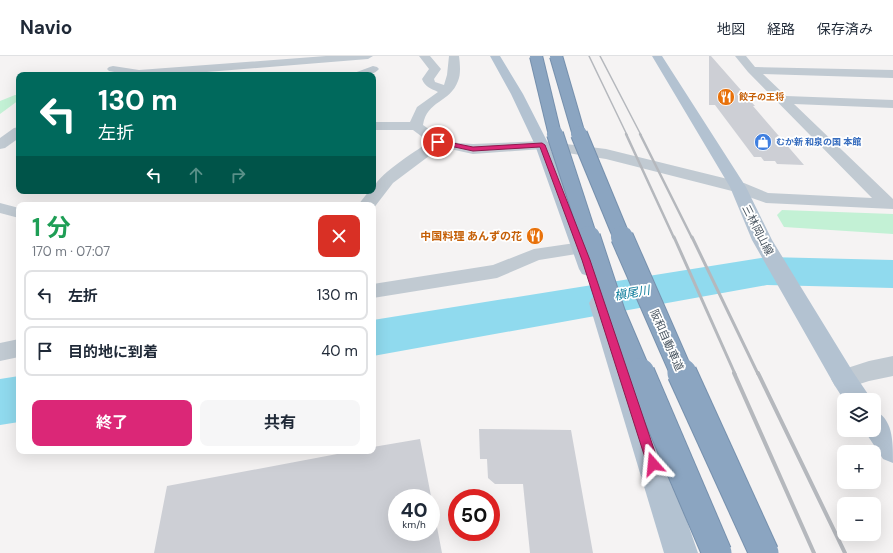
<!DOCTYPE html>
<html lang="ja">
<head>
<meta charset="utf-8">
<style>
	:root { --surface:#fff; --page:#f6f6f7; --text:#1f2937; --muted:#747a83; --line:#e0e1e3; --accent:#db2777 }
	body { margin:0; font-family:"DM Sans","Noto Sans JP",sans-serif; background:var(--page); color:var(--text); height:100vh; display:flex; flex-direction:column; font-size:15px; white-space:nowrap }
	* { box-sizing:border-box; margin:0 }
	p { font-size:13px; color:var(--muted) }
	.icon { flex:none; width:22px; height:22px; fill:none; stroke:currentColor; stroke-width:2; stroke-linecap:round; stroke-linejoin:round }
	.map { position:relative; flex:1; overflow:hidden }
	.panel { position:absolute; left:16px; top:146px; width:360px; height:252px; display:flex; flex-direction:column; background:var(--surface); border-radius:8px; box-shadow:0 4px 16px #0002 }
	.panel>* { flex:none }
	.banner { position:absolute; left:16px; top:16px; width:360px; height:122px; border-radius:8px; box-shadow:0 4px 16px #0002; background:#00695c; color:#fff; overflow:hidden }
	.fabs { position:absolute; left:837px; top:337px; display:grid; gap:8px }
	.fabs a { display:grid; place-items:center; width:44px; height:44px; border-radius:8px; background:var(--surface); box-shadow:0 4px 16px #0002; font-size:20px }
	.speed { position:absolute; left:388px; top:433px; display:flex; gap:8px; font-size:20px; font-weight:700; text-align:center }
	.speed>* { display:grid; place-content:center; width:52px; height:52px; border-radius:50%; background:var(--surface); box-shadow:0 4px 16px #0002; line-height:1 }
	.speed small { font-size:10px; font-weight:400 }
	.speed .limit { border:6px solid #d22; background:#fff; color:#111 }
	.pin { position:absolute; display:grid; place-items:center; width:34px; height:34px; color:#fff; margin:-17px; border:2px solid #fff; border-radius:50%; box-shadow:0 1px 4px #0007 }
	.me { position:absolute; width:44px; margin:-22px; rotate:342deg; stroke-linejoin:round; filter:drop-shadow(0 0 3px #0008) }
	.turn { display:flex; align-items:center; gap:14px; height:84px; padding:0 16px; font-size:18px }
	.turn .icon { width:52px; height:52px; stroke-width:2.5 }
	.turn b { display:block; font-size:28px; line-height:34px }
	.lanes { display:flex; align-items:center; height:38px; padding:0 16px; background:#0003; justify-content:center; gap:20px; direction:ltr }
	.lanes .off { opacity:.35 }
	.round { display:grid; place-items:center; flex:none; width:42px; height:42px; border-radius:8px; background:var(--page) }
	.headline { display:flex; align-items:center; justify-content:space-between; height:68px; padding:0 16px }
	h1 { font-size:24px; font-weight:700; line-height:30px; color:#1e9e55 }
	.primary-button { display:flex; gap:8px; margin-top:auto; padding:8px 16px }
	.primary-button a { flex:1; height:46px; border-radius:8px; background:var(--accent); color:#fff; font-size:16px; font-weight:700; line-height:46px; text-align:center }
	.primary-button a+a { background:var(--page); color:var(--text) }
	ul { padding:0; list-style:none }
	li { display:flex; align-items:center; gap:12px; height:50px; margin:0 8px 6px; padding:0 8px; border:2px solid var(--line); border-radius:8px }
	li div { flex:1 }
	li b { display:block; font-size:15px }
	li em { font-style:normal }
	header { display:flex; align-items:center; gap:24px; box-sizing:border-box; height:56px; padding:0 20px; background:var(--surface); border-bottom:1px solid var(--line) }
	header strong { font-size:19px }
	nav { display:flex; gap:22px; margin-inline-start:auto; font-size:14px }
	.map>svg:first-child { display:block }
</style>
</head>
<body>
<header>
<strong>Navio</strong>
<nav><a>地図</a><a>経路</a><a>保存済み</a></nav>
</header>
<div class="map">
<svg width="893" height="497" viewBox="0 0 893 497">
	<rect width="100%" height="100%" fill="#f5f3f3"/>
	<g fill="#c3f1d5">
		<polygon points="15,39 19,39 19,44 0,58 0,45"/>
		<polygon points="782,154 893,158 893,178 784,171 777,159"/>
	</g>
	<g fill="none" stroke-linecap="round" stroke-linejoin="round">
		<g fill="#90daee" fill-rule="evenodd">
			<polygon points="767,201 893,204 893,232 767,229 373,300 373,264"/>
			<polygon points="19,320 19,366 0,369 0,323"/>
		</g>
	</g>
	<g fill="#cdcfd5" fill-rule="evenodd">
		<polygon points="709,0 711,0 755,50 753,50 804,109 777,108 775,105 764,105 761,101 754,101 715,49 709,49"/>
		<polygon points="479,373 571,374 593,497 530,497 523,428 495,428 488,422 487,403 480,403"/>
		<path d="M420,383L442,497H154L167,430L353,395H373V391ZM397,442H431V476H397Z"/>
	</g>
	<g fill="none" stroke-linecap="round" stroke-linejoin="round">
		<g fill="#c1cad2" fill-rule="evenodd">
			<polygon points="326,0 373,0 368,3 170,19 130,19 109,15 107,13 109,11 113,10 139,14"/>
			<path d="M419,0H430L441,13L434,23L435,26L444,29L447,19L449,0H459C460,8 461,18 458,25C450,47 427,44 423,69L443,83L458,87L473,88L542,85L606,93L744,127L768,137L872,142L748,16L735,0H746L755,11L893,14V22L763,18L786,40L893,44V52L794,48L893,143V153L766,147L732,135L606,103L542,93L473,98L441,91L393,127L373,153V149H358L369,135H373C373,121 416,95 429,86L413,74H373V66H410L417,51L438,36C430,32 425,31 422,23L429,13Z"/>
			<path d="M373,10L377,11L379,13C372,21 361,19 352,19L354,17Z"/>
			<polygon points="19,71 19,82 5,92 0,93 0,82 14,72"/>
			<polygon points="0,147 19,152 19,162 0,157"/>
			<polygon points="582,186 589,188 592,192 589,196 539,204 497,222 373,242 373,228 493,209 534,193"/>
			<polygon points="19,283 19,301 0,305 0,287"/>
			<polygon points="893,300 893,320 869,325 844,333 835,330 831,323 835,316 869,305"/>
		</g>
		<g fill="#b3c2d1" fill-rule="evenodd">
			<polygon points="490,0 500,0 523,38 549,89 599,213 596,218 589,220 582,218 579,213 535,89 511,38"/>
			<polygon points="652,0 662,0 746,131 772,184 853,316 872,344 844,344 835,330 752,184 730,131"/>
			<polygon points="600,239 608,242 611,247 698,497 664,497 589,247 592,242"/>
			<path d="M874,354C893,363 893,384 893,407L883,403L864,374H874Z"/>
		</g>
		<g stroke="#b5b8bd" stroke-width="1.5">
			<polyline points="589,0 627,79"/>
			<polyline points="600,0 641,79"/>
		</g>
		<g stroke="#b5b8bd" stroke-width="2.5">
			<polyline points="626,78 674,182"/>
			<polyline points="640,78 692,182"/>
		</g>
		<g stroke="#b5b8bd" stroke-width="3">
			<polyline points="674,181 735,318"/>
			<polyline points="692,181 758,318"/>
		</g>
		<g stroke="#b5b8bd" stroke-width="4">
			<polyline points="734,317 814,497"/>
			<polyline points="758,317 845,497"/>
		</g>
		<defs>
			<g id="highway-bridge-far3">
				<polyline points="536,0 555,79"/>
				<polyline points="556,0 579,79"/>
			</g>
			<g id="highway-bridge-far2">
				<polyline points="555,78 589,182"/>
				<polyline points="579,78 622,182"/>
			</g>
			<g id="highway-bridge-far1">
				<polyline points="589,181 614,257 640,318"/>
				<polyline points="622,181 682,318"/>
			</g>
			<g id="highway-bridge">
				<polyline points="640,317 717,497"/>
				<polyline points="682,317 764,497"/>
			</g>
		</defs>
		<use href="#highway-bridge-far3" stroke="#7690ad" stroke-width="14" stroke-linecap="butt"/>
		<use href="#highway-bridge-far2" stroke="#7690ad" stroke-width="18" stroke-linecap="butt"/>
		<use href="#highway-bridge-far1" stroke="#7690ad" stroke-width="24" stroke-linecap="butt"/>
		<use href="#highway-bridge" stroke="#7690ad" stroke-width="31" stroke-linecap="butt"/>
		<use href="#highway-bridge-far3" stroke="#8ba5c1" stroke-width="12"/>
		<use href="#highway-bridge-far2" stroke="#8ba5c1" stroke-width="16"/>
		<use href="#highway-bridge-far1" stroke="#8ba5c1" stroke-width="22"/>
		<use href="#highway-bridge" stroke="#8ba5c1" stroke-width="29"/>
	</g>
	<polygon fill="#db2777" stroke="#8e194d" points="438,84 473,91 542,87 545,89 590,204 659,408 658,412 653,414 649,412 647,408 582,204 540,91 473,95 436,87 435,86"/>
	<defs>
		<symbol id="restaurant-disc" viewBox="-11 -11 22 22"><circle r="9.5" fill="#e8710a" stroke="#fff"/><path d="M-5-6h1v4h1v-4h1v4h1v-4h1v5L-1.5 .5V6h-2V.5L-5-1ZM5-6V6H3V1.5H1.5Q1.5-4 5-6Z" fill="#fff"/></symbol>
		<symbol id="shop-disc" viewBox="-11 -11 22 22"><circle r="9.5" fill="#3f7fe0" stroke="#fff"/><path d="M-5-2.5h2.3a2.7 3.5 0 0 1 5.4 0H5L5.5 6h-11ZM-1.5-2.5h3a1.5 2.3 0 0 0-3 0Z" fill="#fff"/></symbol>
	</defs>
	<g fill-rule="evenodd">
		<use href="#restaurant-disc" x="716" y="31" width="20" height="20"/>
		<use href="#shop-disc" x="753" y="76" width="20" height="20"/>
		<use href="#restaurant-disc" x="525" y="170" width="20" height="20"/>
	</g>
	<g text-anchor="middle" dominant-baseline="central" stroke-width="3.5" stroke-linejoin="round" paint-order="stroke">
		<g font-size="9" font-weight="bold" fill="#c56008" stroke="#fff" text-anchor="start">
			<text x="739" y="41">餃子の王将</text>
		</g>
		<g font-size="9" font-weight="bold" fill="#366cbe" stroke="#fff" text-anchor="start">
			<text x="776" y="86">むか新 和泉の国 本館</text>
		</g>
		<g font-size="11" fill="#4a5661" stroke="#fff">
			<text transform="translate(758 174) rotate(63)">三林岡山線</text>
			<text transform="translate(667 284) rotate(66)">阪和自動車道</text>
		</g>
		<g font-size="11" font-weight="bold" fill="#c56008" stroke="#fff" text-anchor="end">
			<text x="522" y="180">中国料理 あんずの花</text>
		</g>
		<g font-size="12" font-style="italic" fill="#0c7c9b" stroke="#fff">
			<text transform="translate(632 237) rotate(-10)">槇尾川</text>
		</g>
	</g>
</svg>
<div class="fabs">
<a><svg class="icon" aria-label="layers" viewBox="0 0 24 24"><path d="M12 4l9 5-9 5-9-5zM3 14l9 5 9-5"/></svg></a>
<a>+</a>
<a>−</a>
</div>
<div class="speed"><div>40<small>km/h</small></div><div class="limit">50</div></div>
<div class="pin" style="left:438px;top:86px;background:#d93025"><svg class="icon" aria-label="arrive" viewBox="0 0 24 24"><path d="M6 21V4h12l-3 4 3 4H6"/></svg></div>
<svg class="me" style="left:653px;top:408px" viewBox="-20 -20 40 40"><path d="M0-17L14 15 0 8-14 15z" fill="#db2777" stroke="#fff" stroke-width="4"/></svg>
<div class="banner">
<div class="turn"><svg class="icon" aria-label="left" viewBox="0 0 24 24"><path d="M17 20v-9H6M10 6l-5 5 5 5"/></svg><div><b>130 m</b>左折</div></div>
<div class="lanes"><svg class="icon" aria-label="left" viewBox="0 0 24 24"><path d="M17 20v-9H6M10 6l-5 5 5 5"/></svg><svg class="icon off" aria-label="ahead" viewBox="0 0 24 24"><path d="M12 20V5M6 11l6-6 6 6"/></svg><svg class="icon off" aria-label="right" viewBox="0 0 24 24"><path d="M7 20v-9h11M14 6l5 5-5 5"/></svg></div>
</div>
<section class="panel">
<div class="headline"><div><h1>1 分</h1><p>170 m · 07:07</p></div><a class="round" style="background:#d93025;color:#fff"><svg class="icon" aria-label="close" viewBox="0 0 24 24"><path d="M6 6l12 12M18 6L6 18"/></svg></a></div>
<ul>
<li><svg class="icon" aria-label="left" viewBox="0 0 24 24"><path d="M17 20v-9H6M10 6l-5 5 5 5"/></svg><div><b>左折</b></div><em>130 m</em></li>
<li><svg class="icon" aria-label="arrive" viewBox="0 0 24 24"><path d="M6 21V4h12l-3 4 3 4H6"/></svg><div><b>目的地に到着</b></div><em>40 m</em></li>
</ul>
<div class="primary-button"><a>終了</a><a>共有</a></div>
</section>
</div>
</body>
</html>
